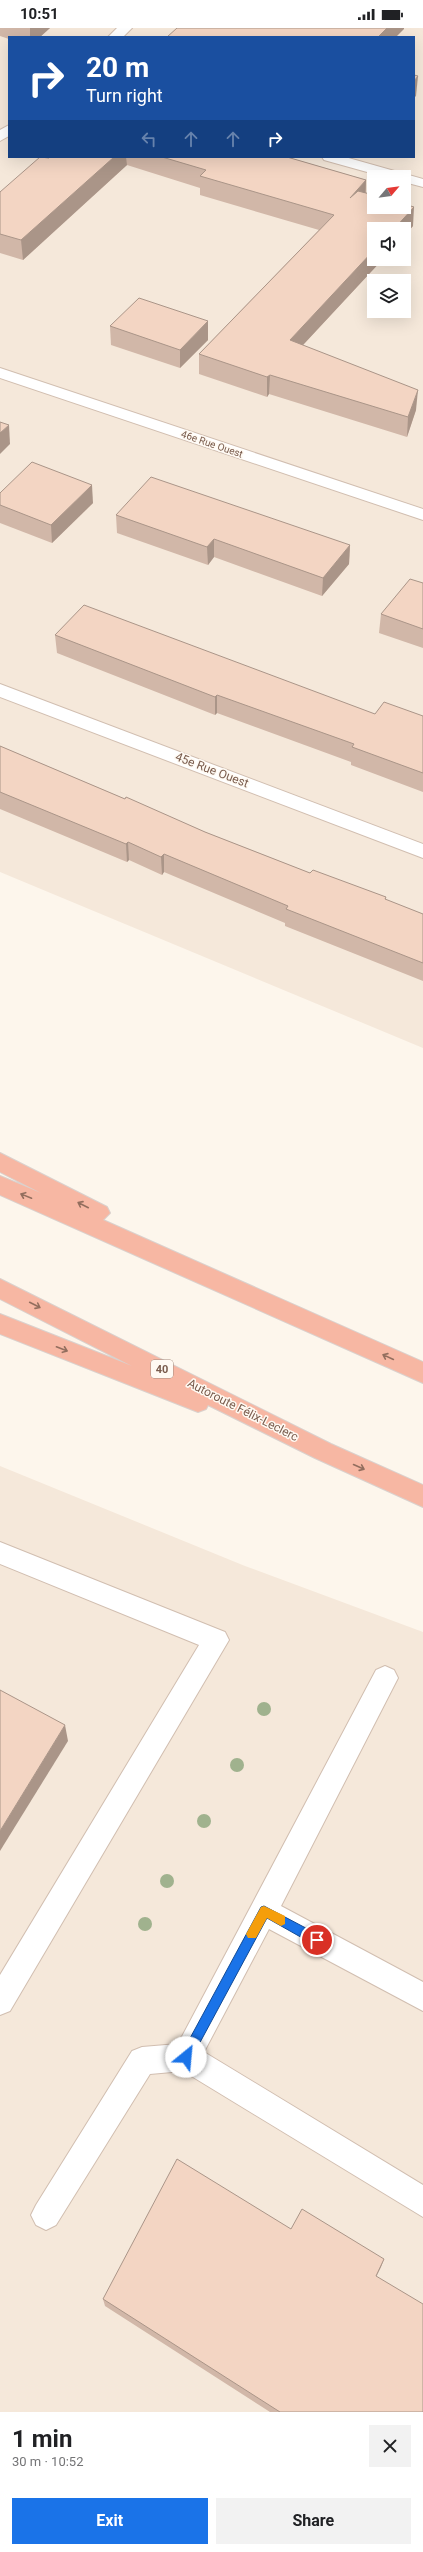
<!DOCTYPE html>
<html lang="en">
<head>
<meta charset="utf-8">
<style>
	:root { --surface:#fff; --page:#f2f2f2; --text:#202124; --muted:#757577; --accent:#1a73e8 }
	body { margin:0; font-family:Roboto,sans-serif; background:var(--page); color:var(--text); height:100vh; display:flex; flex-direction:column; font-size:15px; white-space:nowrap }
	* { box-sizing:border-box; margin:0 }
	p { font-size:13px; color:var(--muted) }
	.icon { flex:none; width:22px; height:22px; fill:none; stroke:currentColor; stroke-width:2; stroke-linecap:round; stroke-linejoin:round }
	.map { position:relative; height:2384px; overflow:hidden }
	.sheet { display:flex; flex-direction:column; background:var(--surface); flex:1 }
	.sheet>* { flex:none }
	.guide { position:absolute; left:8px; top:8px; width:407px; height:122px; border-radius:0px; box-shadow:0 4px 16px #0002; background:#1a4fa0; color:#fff; overflow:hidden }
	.needle { width:26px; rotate:61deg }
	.fabs { position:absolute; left:367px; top:142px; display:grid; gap:8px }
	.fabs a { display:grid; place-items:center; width:44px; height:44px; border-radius:0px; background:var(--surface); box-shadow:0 4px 16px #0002; font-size:20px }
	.pin { position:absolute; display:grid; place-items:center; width:34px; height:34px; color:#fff; margin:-17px; border:2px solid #fff; border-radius:50%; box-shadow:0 1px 4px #0007 }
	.me { position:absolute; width:44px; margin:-22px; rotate:28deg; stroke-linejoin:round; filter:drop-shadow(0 0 3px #0008) }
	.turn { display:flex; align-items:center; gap:14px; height:84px; padding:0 12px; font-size:18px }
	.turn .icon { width:52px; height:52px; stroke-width:2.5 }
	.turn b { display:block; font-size:28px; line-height:34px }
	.lanes { display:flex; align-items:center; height:38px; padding:0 12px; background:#0003; justify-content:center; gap:20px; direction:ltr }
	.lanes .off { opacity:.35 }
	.round { display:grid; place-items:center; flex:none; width:42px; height:42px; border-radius:0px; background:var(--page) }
	.headline { display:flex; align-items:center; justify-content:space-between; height:68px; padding:0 12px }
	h1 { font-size:24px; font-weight:700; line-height:30px }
	.button { display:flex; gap:8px; margin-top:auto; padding:8px 12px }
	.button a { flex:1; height:46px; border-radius:0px; background:var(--accent); color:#fff; font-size:16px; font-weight:700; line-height:46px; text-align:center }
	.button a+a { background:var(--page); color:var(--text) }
	.status { display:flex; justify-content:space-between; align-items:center; height:28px; padding:0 20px; background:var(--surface); direction:ltr }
	.status svg { height:11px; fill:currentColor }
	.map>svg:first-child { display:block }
</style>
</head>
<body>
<div class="status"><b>10:51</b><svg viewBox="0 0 49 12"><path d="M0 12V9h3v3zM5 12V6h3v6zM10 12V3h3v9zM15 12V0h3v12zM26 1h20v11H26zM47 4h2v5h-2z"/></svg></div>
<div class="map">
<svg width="423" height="2384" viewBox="0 0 423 2384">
	<rect width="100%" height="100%" fill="#fdf6ec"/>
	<g fill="#f5e8da" fill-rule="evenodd">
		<path d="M0,0H423V1020L0,844ZM9,9H414V129H9ZM374,149H404V179H374ZM374,201H404V231H374ZM374,253H404V283H374Z"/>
		<polygon points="0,1438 245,1538 423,1604 423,2384 0,2384"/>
	</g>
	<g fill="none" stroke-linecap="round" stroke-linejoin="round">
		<defs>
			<g id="service">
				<polygon points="0,1514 225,1604 229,1612 10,1983 0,1987 0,1947 199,1617 0,1536"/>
				<polygon points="385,1638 394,1642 398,1650 281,1878 423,1954 423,1983 269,1901 204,2024 423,2157 423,2189 183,2043 150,2046 56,2197 46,2202 36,2197 31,2187 36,2177 132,2023 142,2019 178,2016 376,1642"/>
			</g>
			<g id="minor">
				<polygon points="117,0 132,0 123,9 108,9"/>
				<polygon points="9,97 9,108 0,113 0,102"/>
				<polygon points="322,129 345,129 423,151 423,159 404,154 404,149 385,149 324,132"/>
				<polygon points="0,340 423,481 423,492 0,350"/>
				<polygon points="0,656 423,816 423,830 0,669"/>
			</g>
			<g id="motorway">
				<polygon points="0,1125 107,1179 110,1185 103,1192 423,1334 423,1355 0,1167 0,1148 41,1165 0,1144"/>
				<polygon points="0,1251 331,1416 423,1457 423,1479 315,1430 208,1377 206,1381 198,1384 0,1306 0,1286 132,1338 0,1271"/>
			</g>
		</defs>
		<use href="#service" stroke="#d1beb0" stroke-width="2"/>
		<use href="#minor" stroke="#d1beb0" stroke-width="2"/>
		<use href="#motorway" stroke="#dad1cd" stroke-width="2"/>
		<use href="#service" fill="#fff" fill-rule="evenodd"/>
		<use href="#minor" fill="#fff" fill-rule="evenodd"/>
		<use href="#motorway" fill="#f7b7a3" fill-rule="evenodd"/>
	</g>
	<g fill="#a0b28e">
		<circle cx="264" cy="1681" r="7"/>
		<circle cx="237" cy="1737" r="7"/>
		<circle cx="204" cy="1793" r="7"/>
		<circle cx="167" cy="1853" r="7"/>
		<circle cx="145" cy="1896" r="7"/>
	</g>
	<g fill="#d1b7a8">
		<polygon points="0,0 50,0 40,9 9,9 9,11 0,8"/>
		<polygon points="49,129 287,129 366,152 366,165 413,198 404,208 404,201 374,231 383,231 303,317 416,382 407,409 269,366 267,369 199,346 199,326 319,202 200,167 200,160 127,137 23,232 0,225 0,164"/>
		<polygon points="110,298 208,312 180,340 111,317"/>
		<polygon points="0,465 93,475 52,515 0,495"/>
		<polygon points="116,487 350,517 349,536 322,568 214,529 208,537 117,505"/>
		<polygon points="423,555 423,620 379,605 381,586"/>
		<polygon points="55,607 375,686 423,688 423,764 351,737 351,734 217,685 215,687 57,625"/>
		<polygon points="0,718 125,771 205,804 310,845 386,869 386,872 423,886 423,953 285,898 285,895 164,844 162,847 129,832 127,834 0,781"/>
		<polygon points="291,2201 384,2231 376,2248 423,2384 270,2384 105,2278 103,2271"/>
	</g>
	<g fill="#aa9588">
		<polygon points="30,0 50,0 40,9 30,9"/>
		<polygon points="387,0 404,0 404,1 396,9 378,9"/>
		<polygon points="418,48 416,68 414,70 414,53"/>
		<polygon points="114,129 126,129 127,137 23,232 21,212"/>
		<polygon points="366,152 365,172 350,170"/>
		<polygon points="414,179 413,198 404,208 404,201 394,201"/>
		<polygon points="374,222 374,231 383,231 289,332 290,312"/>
		<polygon points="208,293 208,312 180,340 180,322"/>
		<polygon points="270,347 269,366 267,369 267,349"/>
		<polygon points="418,362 416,382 407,409 408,389"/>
		<polygon points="9,397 10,416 0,426 0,405"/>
		<polygon points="92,457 93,475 52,515 51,497"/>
		<polygon points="214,511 214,529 208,537 207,519"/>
		<polygon points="350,517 349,536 322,568 323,550"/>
		<polygon points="217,667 217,685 215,687 215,669"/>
		<polygon points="128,814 129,832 127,834 126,816"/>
		<polygon points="164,826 164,844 162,847 161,829"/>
		<polygon points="65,1697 68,1713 0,1823 0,1803"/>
		<polygon points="384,2231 381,2239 373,2255 376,2248"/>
	</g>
	<g fill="#f3d5c3" stroke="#aa9588">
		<polygon points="177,0 387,0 378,9 167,9"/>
		<polygon points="414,47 418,48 414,53"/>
		<polygon points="40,129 49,130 49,129 114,129 21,212 0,206 0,164"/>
		<polygon points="162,129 287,129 366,152 350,170 358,163 374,167 374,179 404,179 404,176 414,179 394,201 374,201 374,222 290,312 418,362 408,389 270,347 267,349 199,326 334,187 200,148 206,142"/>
		<polygon points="139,270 208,293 180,322 110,298"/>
		<polygon points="0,394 9,397 0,405"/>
		<polygon points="32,434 92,457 51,497 0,477 0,465"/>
		<polygon points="151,449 350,517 323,550 214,511 207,519 116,487"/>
		<polygon points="410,551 423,555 423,601 381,586"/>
		<polygon points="84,577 375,686 384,674 423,688 423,745 352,719 354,716 217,667 215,669 55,607"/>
		<polygon points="0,718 125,771 126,769 205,804 310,845 313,842 386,869 385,871 423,886 423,935 286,881 288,878 164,826 161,829 128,814 126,816 0,764"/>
		<polygon points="0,1662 65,1697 0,1803"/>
		<polygon points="177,2131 291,2201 302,2181 384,2231 376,2248 423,2276 423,2384 280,2384 103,2271"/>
	</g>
	<defs><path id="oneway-shaft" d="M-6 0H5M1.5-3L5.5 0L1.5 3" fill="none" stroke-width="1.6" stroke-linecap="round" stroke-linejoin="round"/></defs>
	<g stroke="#936e5e">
		<use href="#oneway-shaft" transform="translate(26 1168) rotate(-158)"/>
		<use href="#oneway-shaft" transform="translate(83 1177) rotate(-153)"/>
		<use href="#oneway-shaft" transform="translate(35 1277) rotate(27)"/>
		<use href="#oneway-shaft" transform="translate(62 1321) rotate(21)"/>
		<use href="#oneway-shaft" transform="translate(388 1329) rotate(-155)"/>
		<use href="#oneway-shaft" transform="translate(359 1439) rotate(24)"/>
	</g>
	<polygon fill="#1a73e8" stroke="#114b97" points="264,1878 321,1908 321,1916 313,1916 267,1890 190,2033 182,2033 182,2025 261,1879"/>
	<polygon fill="#f59e0b" points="264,1878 285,1888 285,1896 281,1898 267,1890 256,1910 248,1910 246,1906 261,1879"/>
	<g text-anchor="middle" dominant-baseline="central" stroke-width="3" stroke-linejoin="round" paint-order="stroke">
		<g font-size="10" fill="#7a5c4d" stroke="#fffaf3">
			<text transform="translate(212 416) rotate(19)">46e Rue Ouest</text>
		</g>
		<rect fill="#fffaf3" stroke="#a28b7f" stroke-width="1" x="151" y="1332" width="22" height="18" rx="3"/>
		<g font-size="11" font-weight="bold" fill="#7a5c4d">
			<text x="162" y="1341">40</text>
		</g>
		<g font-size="12" fill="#7a5c4d" stroke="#fffaf3">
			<text transform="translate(212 742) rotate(21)">45e Rue Ouest</text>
			<text transform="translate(243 1382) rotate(27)">Autoroute Félix-Leclerc</text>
		</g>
	</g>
</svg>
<div class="fabs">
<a><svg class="needle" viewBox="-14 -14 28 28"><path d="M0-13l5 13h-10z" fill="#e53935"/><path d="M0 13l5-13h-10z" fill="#757577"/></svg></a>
<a><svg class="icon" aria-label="sound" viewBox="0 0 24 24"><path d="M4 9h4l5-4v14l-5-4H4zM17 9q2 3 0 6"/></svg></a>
<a><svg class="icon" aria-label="layers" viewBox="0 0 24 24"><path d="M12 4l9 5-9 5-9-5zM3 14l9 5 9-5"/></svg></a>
</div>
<div class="pin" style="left:317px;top:1912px;background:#d93025"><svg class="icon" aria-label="arrive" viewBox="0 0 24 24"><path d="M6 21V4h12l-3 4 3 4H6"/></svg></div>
<svg class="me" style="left:186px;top:2029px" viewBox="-20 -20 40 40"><circle r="19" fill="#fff"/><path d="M0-13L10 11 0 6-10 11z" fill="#1a73e8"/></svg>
<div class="guide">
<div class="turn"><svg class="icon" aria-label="right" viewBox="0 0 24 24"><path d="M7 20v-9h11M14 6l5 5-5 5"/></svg><div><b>20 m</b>Turn right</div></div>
<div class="lanes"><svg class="icon off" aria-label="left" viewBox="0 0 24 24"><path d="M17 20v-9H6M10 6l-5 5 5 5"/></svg><svg class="icon off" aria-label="ahead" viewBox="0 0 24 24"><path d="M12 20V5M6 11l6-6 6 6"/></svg><svg class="icon off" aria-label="ahead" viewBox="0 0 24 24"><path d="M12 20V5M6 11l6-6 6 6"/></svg><svg class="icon" aria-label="right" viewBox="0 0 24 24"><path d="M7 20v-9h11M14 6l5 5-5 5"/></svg></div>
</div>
</div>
<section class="sheet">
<div class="headline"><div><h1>1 min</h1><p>30 m · 10:52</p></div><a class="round"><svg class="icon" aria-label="close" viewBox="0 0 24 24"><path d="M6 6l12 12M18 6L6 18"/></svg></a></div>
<div class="button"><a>Exit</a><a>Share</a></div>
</section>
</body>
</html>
